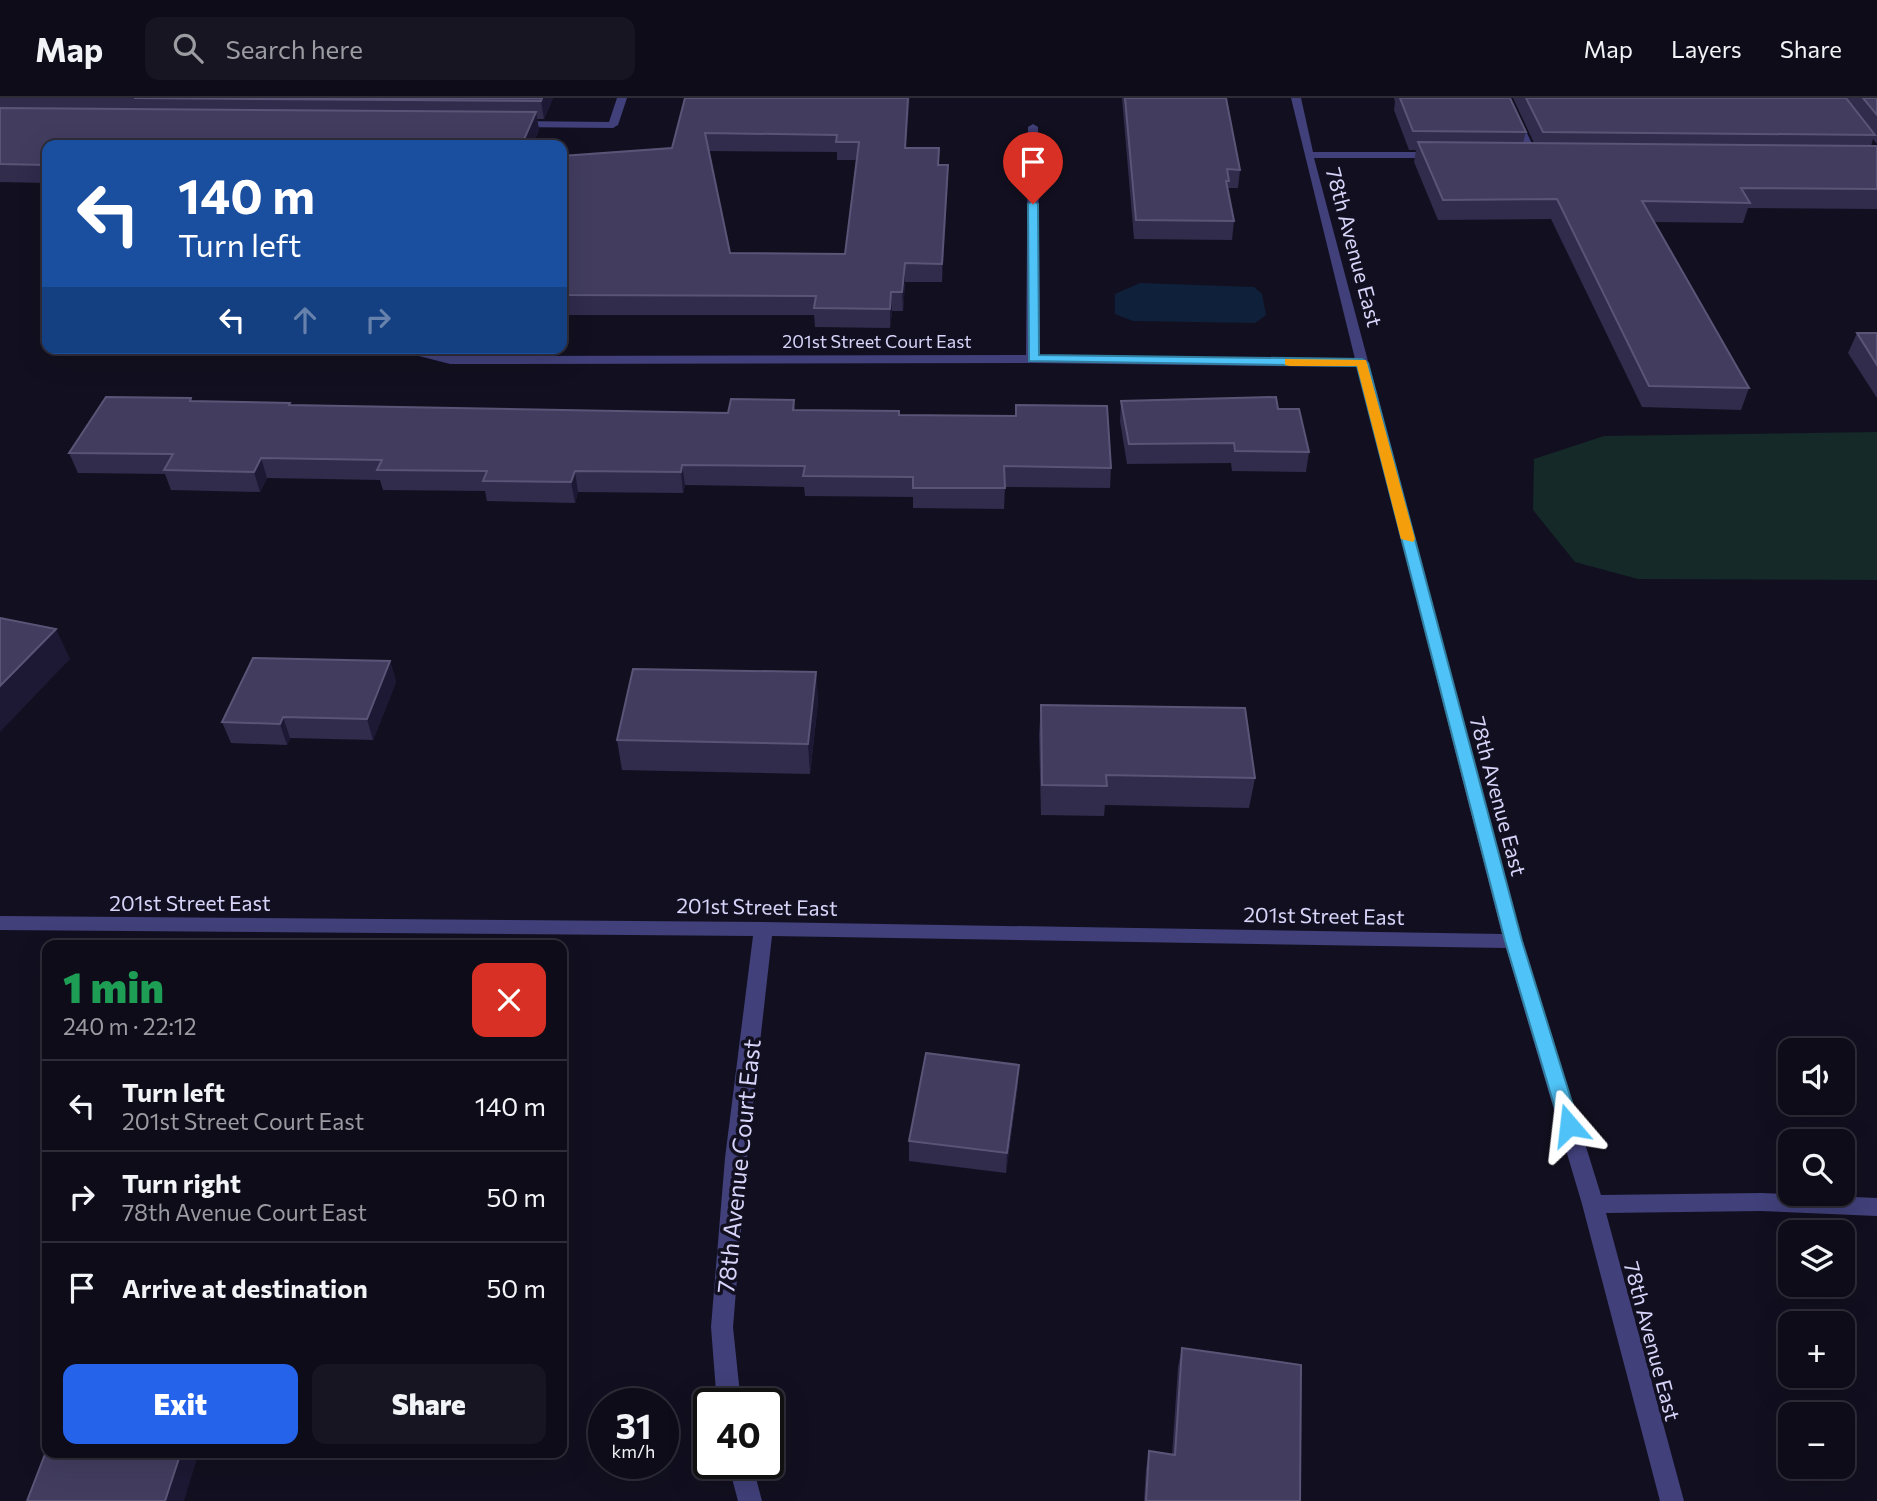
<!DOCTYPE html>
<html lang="en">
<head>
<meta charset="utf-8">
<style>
	:root { --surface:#0e0c18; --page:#171521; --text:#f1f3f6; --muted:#9b9ba2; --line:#2e2c37; --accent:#2563eb }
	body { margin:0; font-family:Commissioner,sans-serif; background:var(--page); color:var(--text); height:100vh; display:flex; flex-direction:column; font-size:26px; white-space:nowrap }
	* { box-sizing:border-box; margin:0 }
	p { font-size:23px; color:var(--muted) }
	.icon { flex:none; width:38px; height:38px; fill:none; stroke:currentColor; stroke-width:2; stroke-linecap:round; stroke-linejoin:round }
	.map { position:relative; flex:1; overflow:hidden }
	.panel { position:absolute; left:42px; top:842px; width:525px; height:518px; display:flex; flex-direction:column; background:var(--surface); border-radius:14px; box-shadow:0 7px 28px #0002,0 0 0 2px var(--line) }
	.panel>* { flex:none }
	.guide { position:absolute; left:42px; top:42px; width:525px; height:214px; border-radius:14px; box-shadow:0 7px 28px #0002,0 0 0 2px var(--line); background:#1a4fa0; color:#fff; overflow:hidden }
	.buttons { position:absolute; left:1778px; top:940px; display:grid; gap:14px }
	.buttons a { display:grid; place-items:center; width:77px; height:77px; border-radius:14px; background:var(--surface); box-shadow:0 7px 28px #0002,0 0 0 2px var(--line); font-size:35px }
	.speed { position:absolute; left:588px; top:1290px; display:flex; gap:14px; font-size:35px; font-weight:700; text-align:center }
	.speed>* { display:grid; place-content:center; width:91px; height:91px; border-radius:50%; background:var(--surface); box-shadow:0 7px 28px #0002,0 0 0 2px var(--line); line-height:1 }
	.speed small { font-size:18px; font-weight:400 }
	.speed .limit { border:4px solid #111; border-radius:10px; background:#fff; color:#111 }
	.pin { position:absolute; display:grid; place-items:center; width:60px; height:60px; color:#fff; margin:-72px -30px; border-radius:50% 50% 50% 0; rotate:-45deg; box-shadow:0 0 7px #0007 }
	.pin .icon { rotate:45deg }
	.me { position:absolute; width:77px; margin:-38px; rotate:343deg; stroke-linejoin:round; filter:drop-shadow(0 0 5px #0008) }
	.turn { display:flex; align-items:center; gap:24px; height:147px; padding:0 21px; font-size:32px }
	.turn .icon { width:91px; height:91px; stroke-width:2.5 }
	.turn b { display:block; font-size:49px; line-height:60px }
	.lanes { display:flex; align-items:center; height:66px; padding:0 21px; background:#0003; justify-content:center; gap:35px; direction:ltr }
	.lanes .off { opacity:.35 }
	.round { display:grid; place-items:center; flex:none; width:74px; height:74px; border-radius:14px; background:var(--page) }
	.head { display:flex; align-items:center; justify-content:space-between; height:119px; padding:0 21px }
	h1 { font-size:42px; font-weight:800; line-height:52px; color:#1e9e55 }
	.button { display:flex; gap:14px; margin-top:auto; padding:14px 21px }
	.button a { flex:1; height:80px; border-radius:14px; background:var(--accent); color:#fff; font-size:28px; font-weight:800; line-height:80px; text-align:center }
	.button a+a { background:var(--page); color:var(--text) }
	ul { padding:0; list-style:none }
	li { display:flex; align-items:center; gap:21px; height:91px; padding:0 21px; border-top:2px solid var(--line) }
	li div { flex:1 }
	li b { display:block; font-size:26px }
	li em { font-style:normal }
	header { display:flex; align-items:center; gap:42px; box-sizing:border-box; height:98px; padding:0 35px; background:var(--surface); border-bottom:2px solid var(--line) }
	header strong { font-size:33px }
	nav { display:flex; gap:38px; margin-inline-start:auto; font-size:24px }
	.search { width:490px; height:63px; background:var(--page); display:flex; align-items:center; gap:18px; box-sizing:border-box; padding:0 24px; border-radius:14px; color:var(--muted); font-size:26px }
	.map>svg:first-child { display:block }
</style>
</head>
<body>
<header>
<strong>Map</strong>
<div class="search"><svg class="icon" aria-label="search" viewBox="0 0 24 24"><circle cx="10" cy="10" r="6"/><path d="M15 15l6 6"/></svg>Search here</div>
<nav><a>Map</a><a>Layers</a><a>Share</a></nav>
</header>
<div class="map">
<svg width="1877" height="1403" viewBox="0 0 1877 1403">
	<rect width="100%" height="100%" fill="#121020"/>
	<polygon fill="#142928" points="1877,334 1877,482 1638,481 1575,464 1533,412 1534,361 1604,338"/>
	<polygon fill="#0f203a" points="1140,185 1254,189 1262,196 1266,217 1255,225 1133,223 1115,216 1115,196"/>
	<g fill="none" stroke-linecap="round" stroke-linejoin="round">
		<g fill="#41407a" fill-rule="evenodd">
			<polygon points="617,0 627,0 618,27 613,30 515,29 510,26 515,23 609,24"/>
			<polygon points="1291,0 1301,0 1313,54 1437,54 1443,57 1437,60 1314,60 1522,843 1601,1097 1761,1095 1877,1100 1877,1118 1761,1113 1606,1115 1684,1403 1660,1403 1582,1106 1506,850 772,838 747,1060 733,1229 741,1306 717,1306 711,1229 725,1060 753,838 0,832 0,818 763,824 1502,836 1357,269 1033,265 450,266 388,250 413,250 450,258 1026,257 1028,29 1033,26 1038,29 1040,257 1355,261"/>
			<polygon points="1500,0 1510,0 1538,58 1536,60 1526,58"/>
			<polygon points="728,1365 752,1365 762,1403 738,1403"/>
		</g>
	</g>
	<g fill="#312b4c" fill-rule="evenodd">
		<polygon points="0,0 553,0 544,21 537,21 539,32 533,46 47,47 47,85 0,84"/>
		<path d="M685,0L906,50L939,67H948L942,184H905L903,213H892L890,230L815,229L814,217H562V58L672,50ZM709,53L837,54V62H856L845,156L730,155Z"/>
		<polygon points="1122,0 1226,0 1240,72 1238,90 1228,90 1228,92 1234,123 1232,142 1134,141"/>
		<polygon points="1394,0 1510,0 1526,34 1523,45 1534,45 1513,0 1877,0 1877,46 1873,41 1871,48 1877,48 1877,111 1748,110 1743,125 1654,124 1749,290 1741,312 1642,309 1551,121 1438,122 1414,64 1416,52 1409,52 1394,12 1395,4"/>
		<polygon points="1857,235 1877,235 1877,300 1848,255"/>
		<polygon points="794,302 795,312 899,317 1111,370 1110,390 1005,389 1004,411 913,410 913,399 805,398 804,389 685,387 683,395 578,394 575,405 487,403 485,393 383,392 380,382 267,380 260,394 171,392 165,376 78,375 69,355 192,303 291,307 728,315"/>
		<polygon points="1121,303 1278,311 1309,354 1306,374 1232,373 1231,365 1127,366 1120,323"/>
		<polygon points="390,563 396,584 373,642 290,640 287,647 231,645 222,624"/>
		<polygon points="816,574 818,604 810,676 622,672 617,642"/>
		<polygon points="1041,607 1255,680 1249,710 1105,707 1104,718 1041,717 1039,637"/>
		<polygon points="1018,987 1006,1075 909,1063 909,1043"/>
		<polygon points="1182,1250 1300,1403 1144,1403 1146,1371 1149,1353 1172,1357 1178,1269"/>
	</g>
	<g fill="#1d1833">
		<polygon points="542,0 553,0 544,21 541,3"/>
		<polygon points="908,0 910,0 905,68 905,50"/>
		<polygon points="536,14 539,32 532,47 522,46"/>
		<polygon points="948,67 948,85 942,184 942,166"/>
		<polygon points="905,165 905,184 903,213 902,194"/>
		<polygon points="891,194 892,213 890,230 890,211"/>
		<polygon points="261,360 267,380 260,394 254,374"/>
		<polygon points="682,367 685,387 683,395 681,374"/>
		<polygon points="575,373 578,394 575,405 571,384"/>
		<polygon points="56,531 70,561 0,634 0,588"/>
		<polygon points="390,563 396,584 373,642 367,621"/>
		<polygon points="816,574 818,604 810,676 808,646"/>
		<polygon points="283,619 290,640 287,647 280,626"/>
		<polygon points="1019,967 1018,987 1006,1075 1007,1055"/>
		<polygon points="562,1055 568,1078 562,1117"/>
		<polygon points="181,1354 199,1354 184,1403 165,1403"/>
	</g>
	<g fill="#423d5f" stroke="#5a5577" stroke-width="2" fill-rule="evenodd">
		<polygon points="134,0 542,0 541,3"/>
		<path d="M685,0H908L905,50H939L938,67H948L942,166L905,165L902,194H891L890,211L814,210L816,198L562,197V58L672,50ZM705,35L837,37L836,44H859L845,156L730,155Z"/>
		<polygon points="1125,0 1226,0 1240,72 1227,71 1229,83 1226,83 1234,123 1136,122"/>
		<polygon points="1400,0 1510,0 1526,34 1413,33"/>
		<polygon points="1526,0 1846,0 1875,37 1543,34"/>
		<polygon points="1863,0 1877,0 1877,17"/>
		<polygon points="0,10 536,14 522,46 543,47 47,47 47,67 0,66"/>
		<polygon points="1418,44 1877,48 1877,91 1741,90 1750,105 1642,103 1749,290 1649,288 1557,101 1443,102"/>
		<polygon points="1857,235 1877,235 1877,267"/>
		<polygon points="106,299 191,300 190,303 290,305 289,307 728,315 731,301 794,302 793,312 899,313 899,317 1016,318 1016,307 1107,308 1111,370 1004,368 1005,390 913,390 913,379 803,378 805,368 682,367 681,374 575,373 571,384 483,383 487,373 377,372 382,362 261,360 254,374 164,372 173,356 69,355"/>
		<polygon points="1276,299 1278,311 1299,311 1309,354 1235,353 1234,345 1129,346 1121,303"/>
		<polygon points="0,520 56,531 0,588"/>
		<polygon points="253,560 390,563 367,621 283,619 280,626 222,624"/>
		<polygon points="633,571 816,574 808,646 617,642"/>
		<polygon points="1041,607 1245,610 1255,680 1106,677 1107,688 1042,687"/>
		<polygon points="926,955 1019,967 1007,1055 909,1043"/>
		<polygon points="1182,1250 1301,1267 1300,1403 1146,1403 1149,1353 1175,1357"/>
		<polygon points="47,1351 47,1354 181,1354 165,1403 27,1403"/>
	</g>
	<polygon fill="#4fc3f7" stroke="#337fa1" stroke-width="2" points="1033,103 1038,106 1039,257 1362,261 1368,265 1522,843 1579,1027 1576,1033 1563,1033 1560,1027 1505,843 1357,268 1029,263 1028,106"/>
	<polygon fill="#f59e0b" points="1285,261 1366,262 1415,441 1413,444 1401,441 1357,268 1290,268 1285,267"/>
	<g text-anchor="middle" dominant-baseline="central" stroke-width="7" stroke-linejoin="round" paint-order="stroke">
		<g font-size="18" fill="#d7d4fa" stroke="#121020">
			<text x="877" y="243">201st Street Court East</text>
		</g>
		<g font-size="21" fill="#d7d4fa" stroke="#121020">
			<text transform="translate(1355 149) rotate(75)">78th Avenue East</text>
			<text transform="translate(1499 698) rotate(75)">78th Avenue East</text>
			<text x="190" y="804">201st Street East</text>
			<text transform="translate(757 808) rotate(1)">201st Street East</text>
			<text transform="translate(1324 817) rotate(1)">201st Street East</text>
			<text transform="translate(1653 1243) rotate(75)">78th Avenue East</text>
		</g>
		<g font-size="24" fill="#d7d4fa" stroke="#121020">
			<text transform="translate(738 1068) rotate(-84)">78th Avenue Court East</text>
		</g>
	</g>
</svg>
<div class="buttons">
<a><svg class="icon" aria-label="sound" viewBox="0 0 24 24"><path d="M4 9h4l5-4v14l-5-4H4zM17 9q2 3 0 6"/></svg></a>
<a><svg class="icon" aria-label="search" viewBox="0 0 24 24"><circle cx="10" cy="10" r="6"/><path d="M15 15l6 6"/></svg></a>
<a><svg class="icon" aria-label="layers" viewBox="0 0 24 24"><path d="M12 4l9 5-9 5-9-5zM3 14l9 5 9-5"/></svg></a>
<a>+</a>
<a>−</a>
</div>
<div class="speed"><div>31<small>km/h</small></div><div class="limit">40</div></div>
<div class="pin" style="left:1033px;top:106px;background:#d93025"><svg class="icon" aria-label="arrive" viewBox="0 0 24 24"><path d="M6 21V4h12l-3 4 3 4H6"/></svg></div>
<svg class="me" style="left:1569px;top:1027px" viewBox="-20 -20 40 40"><path d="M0-17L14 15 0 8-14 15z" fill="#4fc3f7" stroke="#fff" stroke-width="4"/></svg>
<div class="guide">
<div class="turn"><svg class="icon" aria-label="left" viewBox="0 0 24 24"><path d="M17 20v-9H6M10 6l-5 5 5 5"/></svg><div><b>140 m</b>Turn left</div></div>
<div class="lanes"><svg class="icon" aria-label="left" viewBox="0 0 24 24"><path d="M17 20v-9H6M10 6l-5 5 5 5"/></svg><svg class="icon off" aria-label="ahead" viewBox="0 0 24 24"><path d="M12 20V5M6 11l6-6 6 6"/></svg><svg class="icon off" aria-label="right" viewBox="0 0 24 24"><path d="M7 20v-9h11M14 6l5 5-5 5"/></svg></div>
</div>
<section class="panel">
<div class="head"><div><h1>1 min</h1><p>240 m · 22:12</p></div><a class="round" style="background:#d93025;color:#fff"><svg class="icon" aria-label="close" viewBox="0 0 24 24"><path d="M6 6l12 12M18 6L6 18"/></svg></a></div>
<ul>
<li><svg class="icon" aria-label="left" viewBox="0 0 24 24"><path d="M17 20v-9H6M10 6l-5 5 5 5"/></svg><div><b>Turn left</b><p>201st Street Court East</p></div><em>140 m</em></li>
<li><svg class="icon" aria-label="right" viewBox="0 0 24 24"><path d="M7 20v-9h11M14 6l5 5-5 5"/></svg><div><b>Turn right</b><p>78th Avenue Court East</p></div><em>50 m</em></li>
<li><svg class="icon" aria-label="arrive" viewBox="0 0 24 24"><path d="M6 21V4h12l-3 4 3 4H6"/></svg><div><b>Arrive at destination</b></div><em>50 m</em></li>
</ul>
<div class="button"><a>Exit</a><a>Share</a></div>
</section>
</div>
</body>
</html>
